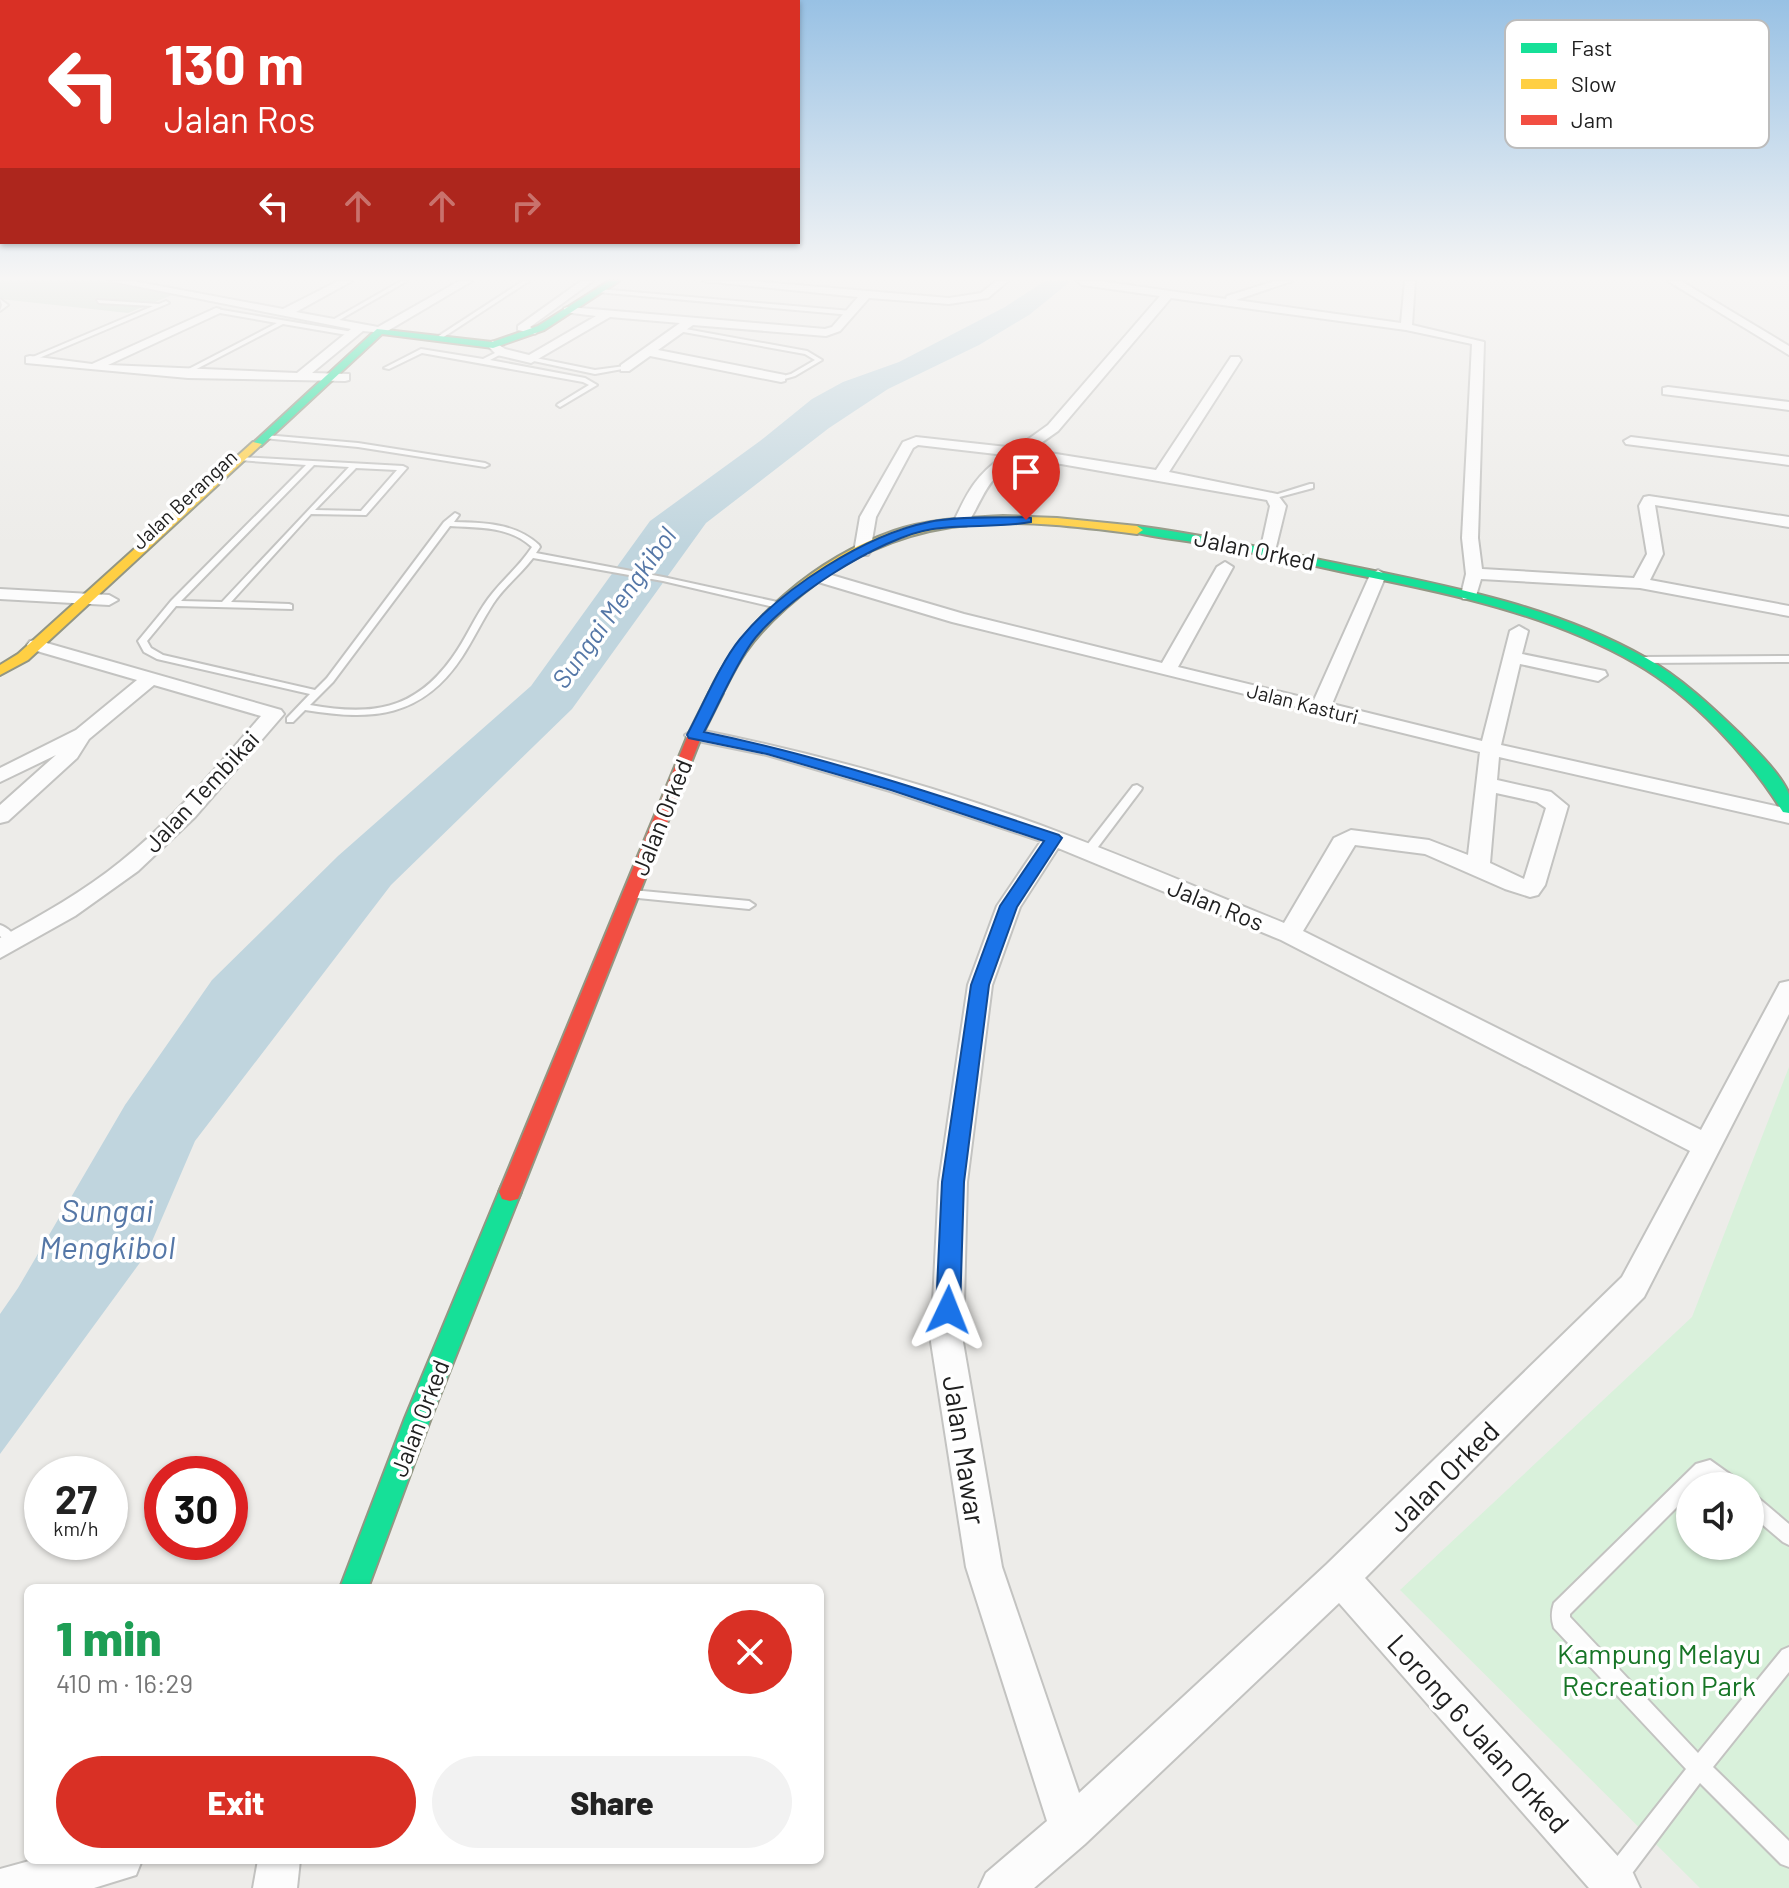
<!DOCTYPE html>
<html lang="en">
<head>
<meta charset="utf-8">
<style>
	:root { --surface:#fff; --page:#f2f2f2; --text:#222; --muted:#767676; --accent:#d93025 }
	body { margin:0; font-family:Barlow,sans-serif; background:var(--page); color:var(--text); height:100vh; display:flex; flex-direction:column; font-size:30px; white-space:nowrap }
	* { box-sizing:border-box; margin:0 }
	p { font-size:26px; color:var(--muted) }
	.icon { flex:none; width:44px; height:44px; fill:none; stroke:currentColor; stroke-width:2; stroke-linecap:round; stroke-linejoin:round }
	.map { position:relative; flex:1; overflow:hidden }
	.panel { position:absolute; left:24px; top:1584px; width:800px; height:280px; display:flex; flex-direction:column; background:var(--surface); border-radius:12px; box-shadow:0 2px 6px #0004 }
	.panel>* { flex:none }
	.banner { position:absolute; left:0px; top:0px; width:800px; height:244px; box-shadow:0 2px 6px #0004; background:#d93025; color:#fff; overflow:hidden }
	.buttons { position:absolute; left:1676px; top:1472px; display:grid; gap:16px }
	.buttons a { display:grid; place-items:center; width:88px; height:88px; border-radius:50%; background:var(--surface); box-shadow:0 2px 6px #0004; font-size:40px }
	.speed { position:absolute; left:24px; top:1456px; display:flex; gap:16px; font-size:40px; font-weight:700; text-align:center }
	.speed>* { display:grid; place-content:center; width:104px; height:104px; border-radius:50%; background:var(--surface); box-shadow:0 2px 6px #0004; line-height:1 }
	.speed small { font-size:20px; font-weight:400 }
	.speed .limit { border:12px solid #d22; background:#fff; color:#111 }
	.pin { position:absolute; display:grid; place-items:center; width:68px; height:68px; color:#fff; margin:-82px -34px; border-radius:50% 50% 50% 0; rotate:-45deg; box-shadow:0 0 8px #0007 }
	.pin .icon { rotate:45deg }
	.me { position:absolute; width:88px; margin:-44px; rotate:2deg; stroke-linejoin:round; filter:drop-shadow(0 0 6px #0008) }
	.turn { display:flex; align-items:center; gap:28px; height:168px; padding:0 32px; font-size:36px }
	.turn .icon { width:104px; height:104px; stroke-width:2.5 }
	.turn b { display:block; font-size:56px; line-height:68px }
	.lanes { display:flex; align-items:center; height:76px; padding:0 32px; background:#0003; justify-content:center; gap:40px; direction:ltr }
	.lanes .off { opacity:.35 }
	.round { display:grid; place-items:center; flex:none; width:84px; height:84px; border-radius:42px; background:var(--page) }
	.overview { display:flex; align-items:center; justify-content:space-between; height:136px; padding:0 32px }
	h1 { font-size:48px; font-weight:800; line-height:60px; color:#1e9e55 }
	.action { display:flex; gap:16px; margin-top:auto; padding:16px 32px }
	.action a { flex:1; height:92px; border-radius:48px; background:var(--accent); color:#fff; font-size:32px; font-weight:800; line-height:92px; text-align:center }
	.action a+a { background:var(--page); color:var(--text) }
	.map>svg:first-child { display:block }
</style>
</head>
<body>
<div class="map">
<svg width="1789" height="1888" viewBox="0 0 1789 1888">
	<rect width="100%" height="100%" fill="#edece9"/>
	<polygon fill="#c8d7ca" points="0,281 102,281 172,295 128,313 0,299"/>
	<path fill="#d9f1db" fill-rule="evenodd" d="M1789,1067V1888H1700L1400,1590L1692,1317ZM1690,1486H1750V1546H1690Z"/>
	<polygon fill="#c0d5de" points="1045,281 1071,281 1029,315 979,345 888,389 829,428 706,523 572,709 391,885 195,1141 147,1253 0,1454 0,1314 18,1288 125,1105 212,980 338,856 531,686 650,521 760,441 812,399 843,382 899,362 1005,307"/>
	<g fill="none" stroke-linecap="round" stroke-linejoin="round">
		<defs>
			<g id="lane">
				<polygon points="401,281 407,281 334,323 329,322"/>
				<polygon points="523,281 529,281 439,340 434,339"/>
				<polygon points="599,289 851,311 854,313 851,315 597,292"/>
				<polygon points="0,299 8,305 0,311 2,305"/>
				<polygon points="97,300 159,304 166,301 169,303 32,361 28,361 28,359 153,306 99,303"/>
				<polygon points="216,309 353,332 356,334 353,336 283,324 183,376 179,376 179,374 277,323 214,312"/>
				<polygon points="680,328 807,351 822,360 795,376 781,380 779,379 779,377 791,374 815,360 805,354 678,331"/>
				<polygon points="421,349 483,359 501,350 503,353 490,360 585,378 597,385 560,407 557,405 558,404 589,385 583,382 422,353 389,369 384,368"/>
				<polygon points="531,357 595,370 625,366 628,368 595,374 529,360"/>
				<polygon points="265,435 358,443 485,463 489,465 485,467 358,447 263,438 263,436"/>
				<path d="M240,457L403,466L407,468L366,515L311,514L231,602L289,604L292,605V609L176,606L147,641L151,648L163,655L315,690L327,678L444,522L455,513L459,515L454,522C485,523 515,523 539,545L540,547L536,553L663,577L782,603L786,606L782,609L663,581L533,558C521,574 504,587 493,604C482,621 473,640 462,657C422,718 372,721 305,710L293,722H287V718L310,694L157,659L144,652L138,641L171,601L306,465L238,460V458ZM314,465L349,467L222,602L181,601ZM356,468L397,470L361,511L315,510ZM450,526C480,528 509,526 532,547C519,567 501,581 488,599C474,618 466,639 452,658C414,711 371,716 310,705L333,682Z"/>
				<polygon points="1310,484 1313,484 1313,488 1272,499 1268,497"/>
				<polygon points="1789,656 1789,662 1643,663 1638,660 1643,657"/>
				<polygon points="1137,785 1142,788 1141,790 1092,855 1084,855 1082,852 1084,849 1133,786"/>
				<polygon points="632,890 749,901 755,905 749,909 628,897 626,894"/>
				<path d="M0,925C7,927 15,935 19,941L17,944H9L0,936Z"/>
				<path d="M1710,1460L1738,1480L1741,1486H1718L1708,1478L1698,1486H1690V1494L1570,1614V1617L1698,1753L1782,1650L1789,1647V1672L1713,1767L1789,1841V1867L1781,1864L1700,1783L1624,1884L1616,1887L1608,1884L1605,1876L1608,1868L1686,1769L1554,1628C1551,1619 1551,1612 1554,1603L1696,1464Z"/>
				<polygon points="1750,1493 1756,1496 1789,1524 1789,1545 1783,1542 1750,1514"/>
			</g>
			<g id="street">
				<polygon points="110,281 133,281 283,309 338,281 352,281 296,312 378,327 459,281 472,281 384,333 363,331 312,373 349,374 349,380 345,381 188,378 26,363 26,357 30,356 92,364 216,308 220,309 220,313 108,365 297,373 351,329"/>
				<polygon points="581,281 593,281 530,327 537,332 535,334 518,330 518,326"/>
				<polygon points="703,281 750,281 949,298 981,293 996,281 1008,281 988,298 949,304 869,298 840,331 826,336 693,325 658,350 785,375 785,381 781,382 650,356 629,371 621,371 621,365 680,323 610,317 531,363 497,355 487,345 493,341 505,349 529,355 596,316 564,312 564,308 568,307 825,329 832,327 858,297"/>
				<path d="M1077,281H1100L1226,299L1227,296L1275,281H1292L1236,300L1401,323L1405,281H1415L1412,325L1484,342L1478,538L1482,569L1634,578L1647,554L1639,506L1644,497L1649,496L1789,517V527L1655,505L1663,554L1650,580L1789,606V616L1640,588L1481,579L1475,599H1463L1461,595L1466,574L1462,538L1472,344L1406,330L1171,298L1058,431L1031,450L1156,470L1231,357H1239L1241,360L1169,472L1277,494L1286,506L1274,555H1262L1260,552L1270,506L1267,500L1021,457C982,484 989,489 966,526H956L953,523C968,491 976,475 1005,455L918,445L913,448L876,517L870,552L868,555H856L854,552L860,517L903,442L916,437L1016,448L1048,425L1160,296L1082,285Z"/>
				<polygon points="1668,281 1681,281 1789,346 1789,355"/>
				<polygon points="1668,387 1789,402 1789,410 1663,394 1663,388"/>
				<polygon points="1631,437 1789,457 1789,465 1626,444 1624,441"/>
				<path d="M1225,562L1233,567L1178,667L1314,700L1370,575L1378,570L1386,575L1332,704L1482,741L1510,631L1519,626L1528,631L1522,654L1605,671L1607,675L1598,681L1520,664L1501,745L1789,809V823L1499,757L1497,780L1551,792L1568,806L1545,885L1538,895L1530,897L1505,889L1425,854L1355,845L1303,931L1701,1130L1780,983L1789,981V1014L1644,1297L1365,1578L1633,1873L1640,1888H1589L1339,1603L1085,1844L1034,1888H979L986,1873L1047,1821L966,1567L931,1342L939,1182L968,985L997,906L1041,841L890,791L767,755L688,739L685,735L695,729C820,754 945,789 1064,834C1138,862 1210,893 1284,923L1334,838L1351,830L1429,840L1468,855L1480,752L952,622L815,581L813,577L821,572L964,614L1162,663L1217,567ZM1496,793L1537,802L1546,808L1524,879L1490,863ZM1058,848L1281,940L1690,1151L1622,1277L1327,1564L1079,1793L1002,1567L963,1342L967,1182L992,985L1020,907Z"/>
				<polygon points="0,589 109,595 118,600 109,605 0,599"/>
				<path d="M36,640L281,710L284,714L195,817L138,871L75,916L0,958V938C41,915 83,892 120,862C173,820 217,767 261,716L154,685L89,739L77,758L8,821L0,823V805L56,755L0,782V768L76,730L137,680L30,649L27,645L30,641Z"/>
				<polygon points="33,1860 142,1860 136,1875 94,1888 0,1888 0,1869"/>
				<polygon points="258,1860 300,1860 297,1888 253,1888"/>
			</g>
			<g id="fast">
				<polygon points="609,281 619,281 544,330 493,348 382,334 261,446 252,444 377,329 492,342 538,326"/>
				<path d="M1137,526C1205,535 1272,550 1340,564C1443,585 1553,605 1646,658C1680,677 1712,707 1740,734C1753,747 1784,777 1789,795C1789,800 1789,808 1789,813L1783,812C1748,756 1693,696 1635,663C1549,614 1449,593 1353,574C1306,564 1258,553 1211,545C1185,540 1158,538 1133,532V528Z"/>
				<polygon points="510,1183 518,1185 521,1192 431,1418 368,1588 340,1588 405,1418 499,1192 502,1185"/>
			</g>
			<g id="slow">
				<polygon points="253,442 262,444 28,660 0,675 0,665 18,654"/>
				<path d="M1003,516L1057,518L1137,526L1143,530L1137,534C1020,519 921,508 819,581C792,601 764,625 745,653C735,667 729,682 721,696L716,697L709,693C744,618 817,558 894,531C929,519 967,518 1003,516Z"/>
			</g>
			<polygon id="jam" points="716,689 723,693 702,735 521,1192 518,1199 510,1201 502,1199 499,1192 688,735 709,693"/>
		</defs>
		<use href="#lane" stroke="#c3c3c1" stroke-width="4"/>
		<use href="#street" stroke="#c3c3c1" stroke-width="4"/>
		<use href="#fast" stroke="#939683" stroke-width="4"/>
		<use href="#slow" stroke="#939683" stroke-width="4"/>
		<use href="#jam" stroke="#939683" stroke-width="4"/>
		<use href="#lane" fill="#fcfcfc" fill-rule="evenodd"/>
		<use href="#street" fill="#fcfcfc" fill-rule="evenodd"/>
		<use href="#fast" fill="#16e098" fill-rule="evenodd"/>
		<use href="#slow" fill="#ffcf43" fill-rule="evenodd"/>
		<use href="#jam" fill="#f24e42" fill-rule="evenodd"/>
	</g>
	<linearGradient id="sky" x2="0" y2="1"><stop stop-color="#98c1e4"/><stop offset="0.51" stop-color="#f7f6f5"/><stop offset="1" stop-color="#f7f6f5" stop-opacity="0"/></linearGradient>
	<rect width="1789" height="546" fill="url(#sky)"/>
	<path fill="#1a73e8" stroke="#114b97" stroke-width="2" d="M1026,517L1031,518V522C999,528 965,524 933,529C881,536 779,602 750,645C732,672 719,704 704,732C825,757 942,796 1059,835L1062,838L1017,907L989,985L964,1182L960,1310L957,1318L948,1321L940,1318L936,1310L942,1182L971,985L1000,906L1044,841L891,790L767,754L689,738L687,735C702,707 721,662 740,639C782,588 865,535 929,522C960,516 995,518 1026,517Z"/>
	<g text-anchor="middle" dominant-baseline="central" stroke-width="7" stroke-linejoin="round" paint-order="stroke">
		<g font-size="20" fill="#202020" stroke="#fff">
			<text transform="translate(184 499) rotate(-43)">Jalan Berangan</text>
			<text transform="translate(1303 703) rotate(14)">Jalan Kasturi</text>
		</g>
		<g font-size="24" fill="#202020" stroke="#fff">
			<text transform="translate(1255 549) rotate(12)">Jalan Orked</text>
			<text transform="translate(201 791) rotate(-47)">Jalan Tembikai</text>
			<text transform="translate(661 817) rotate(-68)">Jalan Orked</text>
			<text transform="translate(1216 904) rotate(22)">Jalan Ros</text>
			<text transform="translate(419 1418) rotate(-69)">Jalan Orked</text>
		</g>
		<g font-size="26" font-style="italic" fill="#5577a7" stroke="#fff">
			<text transform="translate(613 607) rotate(-54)">Sungai Mengkibol</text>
		</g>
		<g font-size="28" fill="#202020" stroke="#fff">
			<text transform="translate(965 1450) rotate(81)">Jalan Mawar</text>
			<text transform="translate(1443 1476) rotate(-45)">Jalan Orked</text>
			<text transform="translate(1479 1733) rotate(48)">Lorong 6 Jalan Orked</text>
		</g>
		<g font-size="28" fill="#177526" stroke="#fff">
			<text x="1659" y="1653">Kampung Melayu<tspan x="1659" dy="32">Recreation Park</tspan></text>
		</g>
		<g font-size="32" font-style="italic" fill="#5577a7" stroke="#fff">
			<text x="107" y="1209">Sungai<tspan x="107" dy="37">Mengkibol</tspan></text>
		</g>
	</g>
	<rect x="1505" y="20" width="264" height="128" rx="12" fill="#fff" stroke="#bcbcbc" stroke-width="2"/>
	<rect x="1521" y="43" width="36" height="10" fill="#16e098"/>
	<rect x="1521" y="79" width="36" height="10" fill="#ffcf43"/>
	<rect x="1521" y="115" width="36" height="10" fill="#f24e42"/>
	<g font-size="22" fill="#202020">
		<text x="1571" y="56">Fast</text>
		<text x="1571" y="92">Slow</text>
		<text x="1571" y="128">Jam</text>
	</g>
</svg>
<div class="buttons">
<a><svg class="icon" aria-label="sound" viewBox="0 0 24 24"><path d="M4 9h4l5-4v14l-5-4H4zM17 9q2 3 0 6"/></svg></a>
</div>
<div class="speed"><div>27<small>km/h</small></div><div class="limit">30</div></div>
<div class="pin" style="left:1026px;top:520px;background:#d93025"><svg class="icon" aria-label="arrive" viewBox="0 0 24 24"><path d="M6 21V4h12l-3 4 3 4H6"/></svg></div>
<svg class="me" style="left:948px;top:1310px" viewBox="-20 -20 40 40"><path d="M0-17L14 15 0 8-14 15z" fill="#1a73e8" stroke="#fff" stroke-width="4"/></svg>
<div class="banner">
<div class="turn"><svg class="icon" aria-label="left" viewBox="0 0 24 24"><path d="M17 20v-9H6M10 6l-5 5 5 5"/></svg><div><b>130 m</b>Jalan Ros</div></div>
<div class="lanes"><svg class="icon" aria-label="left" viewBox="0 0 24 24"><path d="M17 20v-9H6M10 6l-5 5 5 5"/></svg><svg class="icon off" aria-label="ahead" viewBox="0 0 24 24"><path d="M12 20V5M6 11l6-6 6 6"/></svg><svg class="icon off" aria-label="ahead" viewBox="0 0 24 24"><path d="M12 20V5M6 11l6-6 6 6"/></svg><svg class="icon off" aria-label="right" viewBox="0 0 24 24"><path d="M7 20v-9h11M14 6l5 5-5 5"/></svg></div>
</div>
<section class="panel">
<div class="overview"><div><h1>1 min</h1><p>410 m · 16:29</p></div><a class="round" style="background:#d93025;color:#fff"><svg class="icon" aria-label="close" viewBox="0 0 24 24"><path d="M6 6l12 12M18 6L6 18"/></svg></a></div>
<div class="action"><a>Exit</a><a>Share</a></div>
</section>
</div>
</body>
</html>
